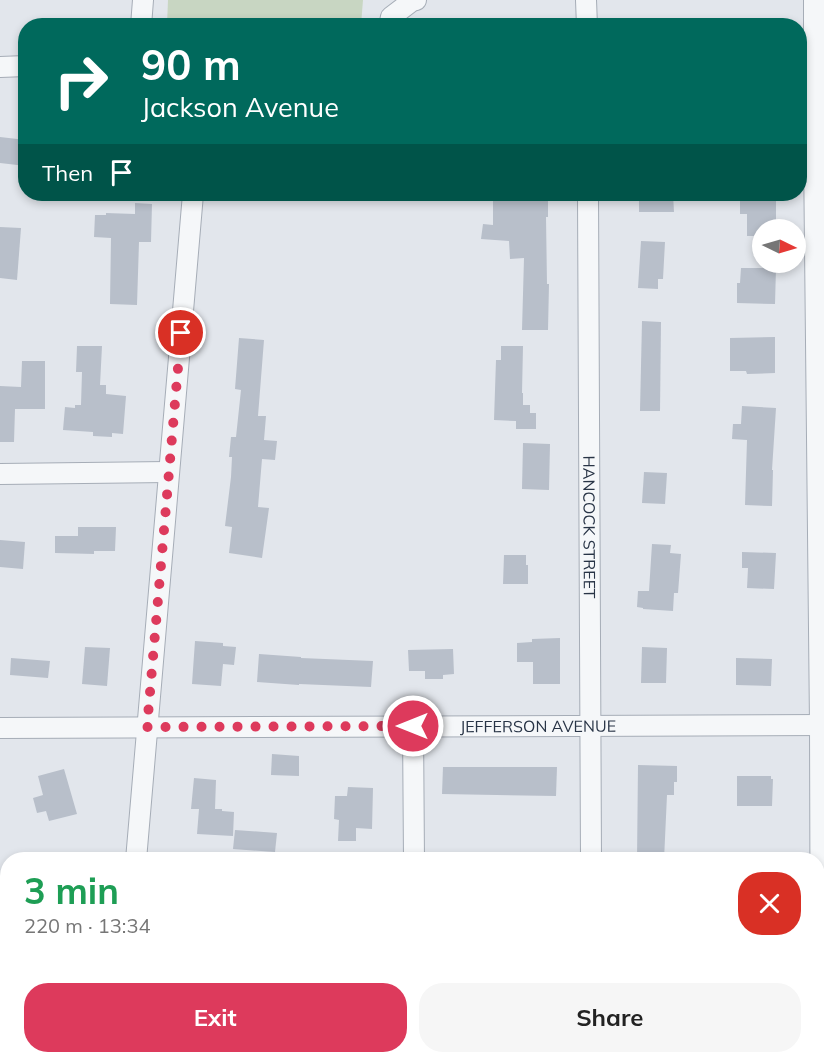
<!DOCTYPE html>
<html lang="en">
<head>
<meta charset="utf-8">
<style>
	:root { --surface:#fff; --page:#f6f6f6; --text:#222; --muted:#767676; --accent:#dd3a5c }
	body { margin:0; font-family:Mulish,sans-serif; background:var(--page); color:var(--text); height:100vh; display:flex; flex-direction:column; font-size:22px; white-space:nowrap }
	* { box-sizing:border-box; margin:0 }
	p { font-size:20px; color:var(--muted) }
	.icon { flex:none; width:33px; height:33px; fill:none; stroke:currentColor; stroke-width:2; stroke-linecap:round; stroke-linejoin:round }
	.map { position:relative; flex:1; overflow:hidden }
	.sheet { position:absolute; left:0px; top:852px; width:825px; height:212px; display:flex; flex-direction:column; background:var(--surface); border-radius:24px 24px 0 0; box-shadow:0 3px 9px #0003 }
	.sheet>* { flex:none }
	.hud { position:absolute; left:18px; top:18px; width:789px; height:183px; border-radius:24px; box-shadow:0 3px 9px #0003; background:#00695c; color:#fff; overflow:hidden }
	.needle { width:39px; rotate:95deg }
	.tools { position:absolute; left:752px; top:219px; display:grid; gap:12px }
	.tools a { display:grid; place-items:center; width:54px; height:54px; border-radius:50%; background:var(--surface); box-shadow:0 3px 9px #0003; font-size:30px }
	.pin { position:absolute; display:grid; place-items:center; width:51px; height:51px; color:#fff; margin:-26px; border:3px solid #fff; border-radius:50%; box-shadow:0 2px 6px #0007 }
	.me { position:absolute; width:66px; margin:-33px; rotate:270deg; stroke-linejoin:round; filter:drop-shadow(0 0 4px #0008) }
	.turn { display:flex; align-items:center; gap:21px; height:126px; padding:0 24px; font-size:27px }
	.turn .icon { width:78px; height:78px; stroke-width:2.5 }
	.turn b { display:block; font-size:42px; line-height:51px }
	.then { display:flex; align-items:center; height:57px; padding:0 24px; background:#0003; gap:12px; font-size:22px }
	.round { display:grid; place-items:center; flex:none; width:63px; height:63px; border-radius:24px; background:var(--page) }
	.summary { display:flex; align-items:center; justify-content:space-between; height:102px; padding:0 24px }
	h1 { font-size:36px; font-weight:700; line-height:45px; color:#1e9e55 }
	.action { display:flex; gap:12px; margin-top:auto; padding:12px 24px }
	.action a { flex:1; height:69px; border-radius:24px; background:var(--accent); color:#fff; font-size:24px; font-weight:700; line-height:69px; text-align:center }
	.action a+a { background:var(--page); color:var(--text) }
	.map>svg:first-child { display:block }
</style>
</head>
<body>
<div class="map">
<svg width="824" height="1063" viewBox="0 0 824 1063">
	<rect width="100%" height="100%" fill="#e2e6ec"/>
	<polygon fill="#c8d6c2" points="168,0 363,0 361,25 167,25"/>
	<g fill="#b8bfca">
		<polygon points="0,137 26,140 26,166 0,163"/>
		<polygon points="510,194 548,194 548,217 546,217 547,284 549,284 548,330 522,330 524,258 510,259 509,241 481,239 483,224 493,225 493,199 510,199"/>
		<polygon points="639,194 673,194 674,212 639,212"/>
		<polygon points="740,198 776,198 776,230 762,230 762,236 747,236 747,214 740,214"/>
		<polygon points="135,203 152,204 151,242 139,242 137,305 110,304 111,238 94,237 95,215 106,215 106,213 135,214"/>
		<polygon points="0,227 21,228 17,280 0,278"/>
		<polygon points="641,241 665,242 663,279 658,279 658,289 638,288"/>
		<polygon points="741,268 776,268 775,304 737,303 737,283 740,283"/>
		<polygon points="642,321 661,322 660,411 640,411"/>
		<polygon points="775,337 775,373 747,374 746,371 730,371 730,338"/>
		<polygon points="239,338 264,340 258,416 266,416 264,440 277,441 275,460 262,459 258,507 269,508 262,558 229,553 232,527 225,526 231,477 232,457 229,457 231,437 236,437 241,390 235,389"/>
		<polygon points="77,346 102,346 100,385 106,385 106,394 126,396 123,434 112,433 112,437 93,436 93,432 63,430 65,407 75,408 75,405 81,405 82,372 76,372"/>
		<polygon points="501,346 523,346 522,393 523,393 523,405 530,405 530,413 536,413 536,429 516,429 516,421 494,420 496,360 501,360"/>
		<polygon points="22,361 45,361 45,409 15,409 14,442 0,442 0,386 21,387"/>
		<polygon points="742,406 776,408 772,470 773,470 772,506 745,505 747,440 732,439 733,424 741,424"/>
		<polygon points="523,443 550,444 549,490 522,489"/>
		<polygon points="644,472 667,473 665,504 642,503"/>
		<polygon points="78,527 116,527 115,551 94,551 94,554 55,553 55,536 78,536"/>
		<polygon points="0,540 25,542 23,569 0,567"/>
		<polygon points="652,544 671,545 670,553 681,554 678,593 674,593 673,611 643,609 643,608 637,607 638,591 649,591"/>
		<polygon points="742,552 776,553 774,589 747,588 748,568 742,568"/>
		<polygon points="504,555 526,555 526,565 528,565 528,584 503,584"/>
		<polygon points="560,638 560,684 533,684 533,662 517,662 517,643 532,642 532,639"/>
		<polygon points="195,641 223,643 223,646 236,647 234,665 223,664 221,686 192,684"/>
		<polygon points="85,647 110,648 107,686 82,684"/>
		<polygon points="642,647 667,648 666,683 641,683"/>
		<polygon points="453,649 454,674 443,675 443,679 425,679 425,671 409,671 408,650"/>
		<polygon points="259,654 301,657 301,658 373,661 371,687 299,684 299,685 257,682"/>
		<polygon points="11,658 50,661 48,678 10,675"/>
		<polygon points="736,658 772,659 771,686 736,685"/>
		<polygon points="272,754 299,756 299,776 271,775"/>
		<polygon points="638,765 677,766 677,782 674,782 674,795 667,795 664,860 637,860"/>
		<polygon points="443,767 557,767 556,796 442,794"/>
		<polygon points="64,769 77,814 49,821 46,811 37,813 33,798 43,795 38,776"/>
		<polygon points="737,776 771,776 771,779 773,779 772,806 737,806"/>
		<polygon points="194,778 216,780 215,809 222,809 222,811 234,812 233,836 197,834 199,809 191,809"/>
		<polygon points="348,787 373,788 372,829 356,828 356,841 338,841 339,820 334,819 335,796 347,796"/>
		<polygon points="235,830 277,833 275,852 233,849"/>
	</g>
	<g fill="none" stroke-linecap="round" stroke-linejoin="round">
		<defs>
			<g id="minor">
				<polyline points="586,0 587,26"/>
				<polyline points="814,0 814,150 820,725 821,1063"/>
				<polyline points="141,26 143,0"/>
				<polyline points="389,26 391,17 412,1 416,0"/>
				<polyline points="0,67 26,66"/>
				<path id="s1" d="M588,194L591,860"/>
				<polyline points="0,474 168,472"/>
				<polyline points="413,726 414,860"/>
				<path id="s2" d="M0,728L824,725"/>
				<polyline points="136,860 193,194"/>
				<polyline points="416,1056 416,1063"/>
				<polyline points="592,1056 592,1063"/>
				<polyline points="118,1063 118,1056"/>
			</g>
		</defs>
		<use href="#minor" stroke="#a6adb7" stroke-width="22"/>
		<use href="#minor" stroke="#f5f7f9" stroke-width="20"/>
	</g>
	<g fill="none" stroke-linecap="round" stroke-linejoin="round">
		<polyline stroke="#dd3a5c" stroke-width="10" stroke-dasharray="0 18" points="181,333 147,727 413,726"/>
	</g>
	<g text-anchor="middle" dominant-baseline="central" stroke-width="5" stroke-linejoin="round" paint-order="stroke">
		<g font-size="16" fill="#283446" stroke="#f2f5f9">
			<text stroke="none"><textPath href="#s1" startOffset="333">HANCOCK STREET</textPath></text>
			<text stroke="none"><textPath href="#s2" startOffset="538">JEFFERSON AVENUE</textPath></text>
		</g>
	</g>
</svg>
<div class="tools">
<a><svg class="needle" viewBox="-14 -14 28 28"><path d="M0-13l5 13h-10z" fill="#e53935"/><path d="M0 13l5-13h-10z" fill="#767676"/></svg></a>
</div>
<div class="pin" style="left:181px;top:333px;background:#d93025"><svg class="icon" aria-label="arrive" viewBox="0 0 24 24"><path d="M6 21V4h12l-3 4 3 4H6"/></svg></div>
<svg class="me" style="left:413px;top:726px" viewBox="-20 -20 40 40"><circle r="17" fill="#dd3a5c" stroke="#fff" stroke-width="3"/><path d="M0-11L8 9 0 5-8 9z" fill="#fff"/></svg>
<div class="hud">
<div class="turn"><svg class="icon" aria-label="right" viewBox="0 0 24 24"><path d="M7 20v-9h11M14 6l5 5-5 5"/></svg><div><b>90 m</b>Jackson Avenue</div></div>
<div class="then">Then<svg class="icon" aria-label="arrive" viewBox="0 0 24 24"><path d="M6 21V4h12l-3 4 3 4H6"/></svg></div>
</div>
<section class="sheet">
<div class="summary"><div><h1>3 min</h1><p>220 m · 13:34</p></div><a class="round" style="background:#d93025;color:#fff"><svg class="icon" aria-label="close" viewBox="0 0 24 24"><path d="M6 6l12 12M18 6L6 18"/></svg></a></div>
<div class="action"><a>Exit</a><a>Share</a></div>
</section>
</div>
</body>
</html>
